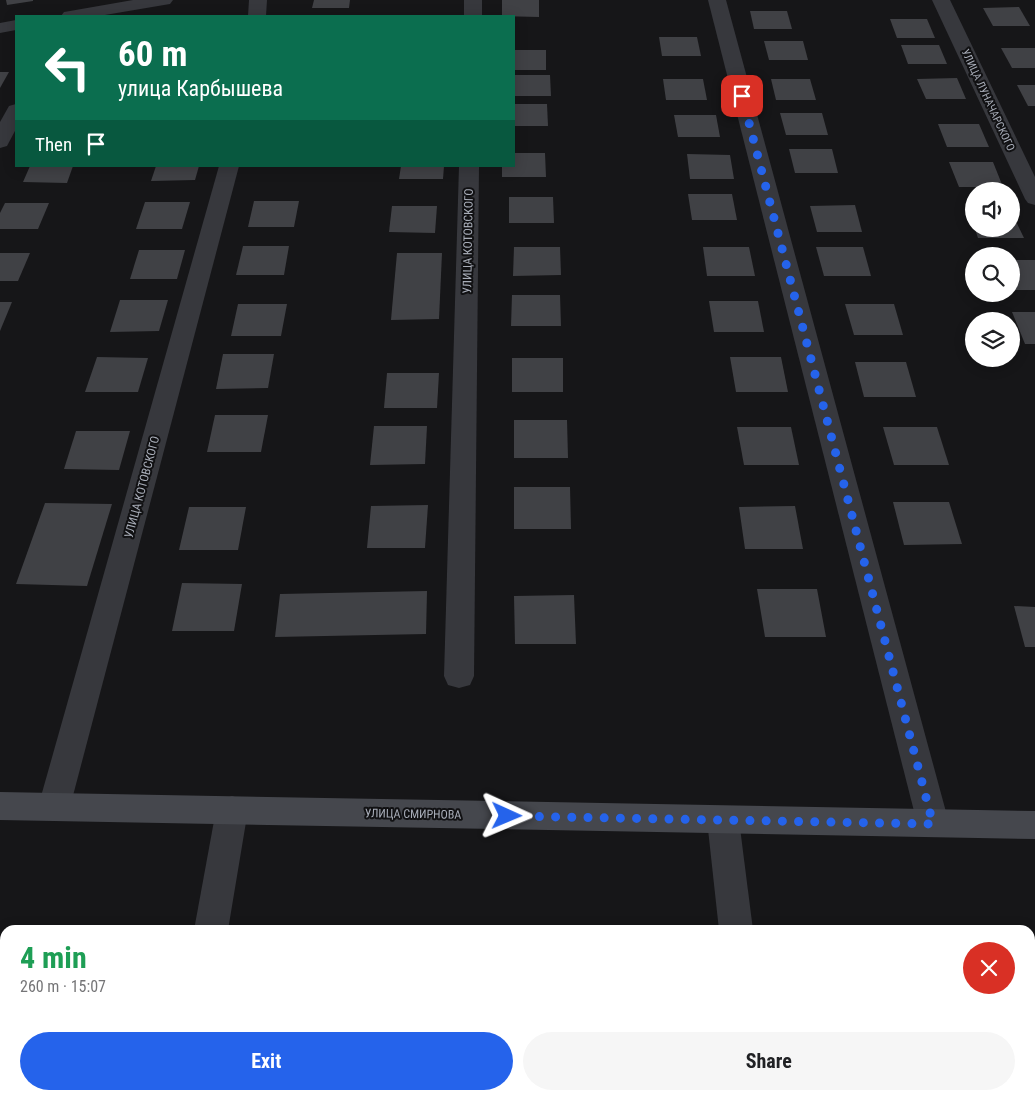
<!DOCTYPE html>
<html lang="en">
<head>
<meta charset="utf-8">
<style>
	:root { --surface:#fff; --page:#f6f6f6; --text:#202124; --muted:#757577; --accent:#2563eb }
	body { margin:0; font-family:"Roboto Condensed",sans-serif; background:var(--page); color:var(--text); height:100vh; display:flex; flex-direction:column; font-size:19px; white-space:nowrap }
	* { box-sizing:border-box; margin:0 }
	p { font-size:16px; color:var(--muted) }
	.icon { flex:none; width:28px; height:28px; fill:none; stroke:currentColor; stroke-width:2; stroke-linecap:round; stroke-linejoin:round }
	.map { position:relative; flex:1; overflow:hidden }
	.sheet { position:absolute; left:0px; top:925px; width:1035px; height:175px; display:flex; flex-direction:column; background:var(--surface); border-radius:15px 15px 0 0; box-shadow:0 2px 12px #0003 }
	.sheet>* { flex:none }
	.top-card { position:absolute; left:15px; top:15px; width:500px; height:152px; border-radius:0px; box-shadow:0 2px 12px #0003; background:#0b6e4f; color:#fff; overflow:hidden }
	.tools { position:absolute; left:965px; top:182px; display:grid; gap:10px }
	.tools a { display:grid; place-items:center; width:55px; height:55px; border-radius:50%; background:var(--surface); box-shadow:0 2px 12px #0003; font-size:25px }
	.pin { position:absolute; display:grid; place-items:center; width:42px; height:42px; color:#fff; margin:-21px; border-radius:10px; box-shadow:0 2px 8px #0006 }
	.me { position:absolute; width:55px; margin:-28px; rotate:91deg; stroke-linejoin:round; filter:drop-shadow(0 0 4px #0008) }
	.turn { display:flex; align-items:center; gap:18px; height:105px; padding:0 20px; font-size:22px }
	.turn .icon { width:65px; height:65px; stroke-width:2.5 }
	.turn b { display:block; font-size:35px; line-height:42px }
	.then { display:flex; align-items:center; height:48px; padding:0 20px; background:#0003; gap:10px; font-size:19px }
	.round { display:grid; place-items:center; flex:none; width:52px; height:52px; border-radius:26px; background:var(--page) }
	.summary { display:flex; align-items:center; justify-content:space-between; height:85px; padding:0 20px }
	h1 { font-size:30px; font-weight:700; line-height:38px; color:#1e9e55 }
	.primary-button { display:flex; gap:10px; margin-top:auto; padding:10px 20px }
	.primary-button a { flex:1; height:58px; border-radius:30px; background:var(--accent); color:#fff; font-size:20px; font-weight:700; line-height:58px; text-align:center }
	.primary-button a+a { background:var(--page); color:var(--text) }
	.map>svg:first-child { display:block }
</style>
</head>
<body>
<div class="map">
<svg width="1035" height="1100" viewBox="0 0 1035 1100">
	<rect width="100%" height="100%" fill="#161618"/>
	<g fill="#404145">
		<polygon points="6,0 33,0 33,1 7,5"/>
		<polygon points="314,0 350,0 349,8 312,8"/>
		<polygon points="502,0 539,0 539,17 502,16"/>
		<polygon points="1019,7 1030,26 993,26 983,8"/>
		<polygon points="750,11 787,11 792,29 754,29"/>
		<polygon points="890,19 927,19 935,38 897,38"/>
		<polygon points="659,37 697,37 701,56 662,56"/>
		<polygon points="764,41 803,41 808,60 769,60"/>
		<polygon points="901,45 939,45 947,64 908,64"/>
		<polygon points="1001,48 1035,48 1035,68 1012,68"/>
		<rect x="514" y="50" width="32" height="20"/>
		<polygon points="0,72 9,72 0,88"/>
		<polygon points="514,75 550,75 551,96 514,96"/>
		<polygon points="957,78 966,99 926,99 917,79"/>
		<polygon points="663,79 703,79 707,100 666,100"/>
		<polygon points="771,79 810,79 816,100 776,100"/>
		<polygon points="1017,85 1035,85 1035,106 1028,106"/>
		<polygon points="514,104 547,104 548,126 514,126"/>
		<polygon points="780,113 822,113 828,135 786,135"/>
		<polygon points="674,115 716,115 720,137 678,137"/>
		<polygon points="938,124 979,124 989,147 947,147"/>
		<polygon points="789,149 832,149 838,173 795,173"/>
		<polygon points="514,153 545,153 546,177 502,177 502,166 514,166"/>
		<polygon points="687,154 730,155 734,179 690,179"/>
		<polygon points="949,162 993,162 1003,187 959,187"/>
		<polygon points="30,166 73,166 67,183 23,182"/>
		<polygon points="156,166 199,166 195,180 151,181"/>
		<polygon points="401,166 444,166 443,179 399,179"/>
		<polygon points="688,194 732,194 737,220 692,220"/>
		<polygon points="509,197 553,197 554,223 509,223"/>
		<polygon points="254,201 299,201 294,227 248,227"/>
		<polygon points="145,202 190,202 182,229 136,229"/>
		<polygon points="5,203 49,203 38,229 0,229 0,213"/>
		<polygon points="855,205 862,232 817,232 810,206"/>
		<polygon points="392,206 437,206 435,233 389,232"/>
		<polygon points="1011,211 1024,238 978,238 975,229 1011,229"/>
		<polygon points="243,246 289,246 284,275 236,275"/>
		<polygon points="514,247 560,247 561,275 513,276"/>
		<polygon points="703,247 749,247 755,276 707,276"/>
		<polygon points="816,247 863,247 871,276 824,276"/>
		<polygon points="139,250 185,250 177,279 130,279"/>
		<polygon points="0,253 30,253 18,281 0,281"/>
		<polygon points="397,253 442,253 439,319 391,320"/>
		<rect x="1011" y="260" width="24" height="30"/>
		<polygon points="512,295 560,295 561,326 511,326"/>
		<polygon points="120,300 168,300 159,331 110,332"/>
		<polygon points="709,301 758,301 764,332 714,332"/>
		<polygon points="0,302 12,302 0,331"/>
		<polygon points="238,304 287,304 281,336 231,336"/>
		<polygon points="845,304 894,304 903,335 854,335"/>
		<polygon points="1012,312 1035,312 1035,344 1025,344"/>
		<polygon points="223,354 274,354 268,388 216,389"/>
		<polygon points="97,357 148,358 138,392 85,392"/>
		<polygon points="730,357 781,357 788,392 736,392"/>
		<rect x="512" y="358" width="51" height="34"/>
		<polygon points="855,362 906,362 916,397 864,397"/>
		<polygon points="387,373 439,373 437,408 384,408"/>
		<polygon points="215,415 268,415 261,452 207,452"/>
		<polygon points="514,420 567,420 568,458 514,458"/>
		<polygon points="374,426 427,426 425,464 370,465"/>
		<polygon points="737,427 791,427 799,465 744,465"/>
		<polygon points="883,427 937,427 949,465 894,465"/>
		<polygon points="76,431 130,431 119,470 64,469"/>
		<polygon points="514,487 570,487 571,529 514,529"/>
		<polygon points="893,502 949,502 962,544 904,545"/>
		<polygon points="45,503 112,504 87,586 16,584"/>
		<polygon points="428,505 425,548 367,548 371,506"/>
		<polygon points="795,506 803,549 745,549 739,507"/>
		<polygon points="189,507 246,507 238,550 179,550"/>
		<polygon points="182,583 242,584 234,631 172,631"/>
		<polygon points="757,589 817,589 826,637 765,637"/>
		<polygon points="427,591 426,634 275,637 280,594"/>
		<polygon points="574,595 576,644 515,644 514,596"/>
		<polygon points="1014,606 1035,607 1035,647 1025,647"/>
	</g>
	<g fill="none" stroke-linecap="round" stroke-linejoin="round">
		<g fill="#37383d" fill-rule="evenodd">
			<polygon points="133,0 173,0 170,4 164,5 99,16 61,16 64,12 70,11"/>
			<polygon points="249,0 267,0 266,16 248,16"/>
			<rect x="464" y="0" width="18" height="16"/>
			<polygon points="708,0 726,0 949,823 945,833 933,837 921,833 917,823"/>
			<polygon points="932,0 950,0 1035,177 1035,205 1028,203 1025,199"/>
			<polygon points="16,20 16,30 0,33 0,23"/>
			<polygon points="16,104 16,129 7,146 0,148 0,122 9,106"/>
			<polygon points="219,166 239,166 70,807 65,817 54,821 43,817 38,807"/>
			<polygon points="459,166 479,166 474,676 470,685 459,688 448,685 444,676"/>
			<polygon points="232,796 243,800 248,810 228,930 194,930 216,810 221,800"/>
			<polygon points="723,806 734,810 739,820 753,930 719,930 707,820 712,810"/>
			<rect x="163" y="1095" width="38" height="5"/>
			<rect x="737" y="1095" width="38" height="5"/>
		</g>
		<polygon fill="#45474d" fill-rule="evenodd" points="0,792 1035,811 1035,839 0,820"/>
	</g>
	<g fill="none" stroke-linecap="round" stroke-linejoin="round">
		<polyline stroke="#2563eb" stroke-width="9" stroke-dasharray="0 16.2" points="507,816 933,824 742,96"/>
	</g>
	<g text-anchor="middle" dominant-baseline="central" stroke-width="4" stroke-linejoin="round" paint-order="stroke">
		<g font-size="11" fill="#a8adb8" stroke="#111113">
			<text transform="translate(988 100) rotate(65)">УЛИЦА ЛУНАЧАРСКОГО</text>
		</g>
		<g font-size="12" fill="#a8adb8" stroke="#111113">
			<text transform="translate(468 241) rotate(-89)">УЛИЦА КОТОВСКОГО</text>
			<text transform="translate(142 487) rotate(-75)">УЛИЦА КОТОВСКОГО</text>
			<text transform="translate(413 814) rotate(1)">УЛИЦА СМИРНОВА</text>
		</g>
	</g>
</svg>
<div class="tools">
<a><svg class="icon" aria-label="sound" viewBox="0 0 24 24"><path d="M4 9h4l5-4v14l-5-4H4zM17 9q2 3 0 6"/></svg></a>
<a><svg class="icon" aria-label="search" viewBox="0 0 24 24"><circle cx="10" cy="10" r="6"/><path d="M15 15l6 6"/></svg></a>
<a><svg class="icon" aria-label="layers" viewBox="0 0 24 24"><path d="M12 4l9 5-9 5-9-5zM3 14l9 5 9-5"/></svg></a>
</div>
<div class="pin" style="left:742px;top:96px;background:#d93025"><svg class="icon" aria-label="arrive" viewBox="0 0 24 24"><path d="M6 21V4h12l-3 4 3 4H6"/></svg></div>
<svg class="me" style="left:507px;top:816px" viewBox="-20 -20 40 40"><path d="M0-17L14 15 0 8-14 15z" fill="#2563eb" stroke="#fff" stroke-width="4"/></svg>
<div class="top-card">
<div class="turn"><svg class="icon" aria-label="left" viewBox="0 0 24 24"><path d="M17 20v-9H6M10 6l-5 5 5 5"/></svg><div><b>60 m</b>улица Карбышева</div></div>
<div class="then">Then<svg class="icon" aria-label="arrive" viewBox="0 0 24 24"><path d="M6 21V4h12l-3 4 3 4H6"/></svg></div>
</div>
<section class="sheet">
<div class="summary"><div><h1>4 min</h1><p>260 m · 15:07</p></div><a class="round" style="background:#d93025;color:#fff"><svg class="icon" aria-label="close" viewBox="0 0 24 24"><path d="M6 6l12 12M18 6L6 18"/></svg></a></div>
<div class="primary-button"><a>Exit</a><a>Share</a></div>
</section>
</div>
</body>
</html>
